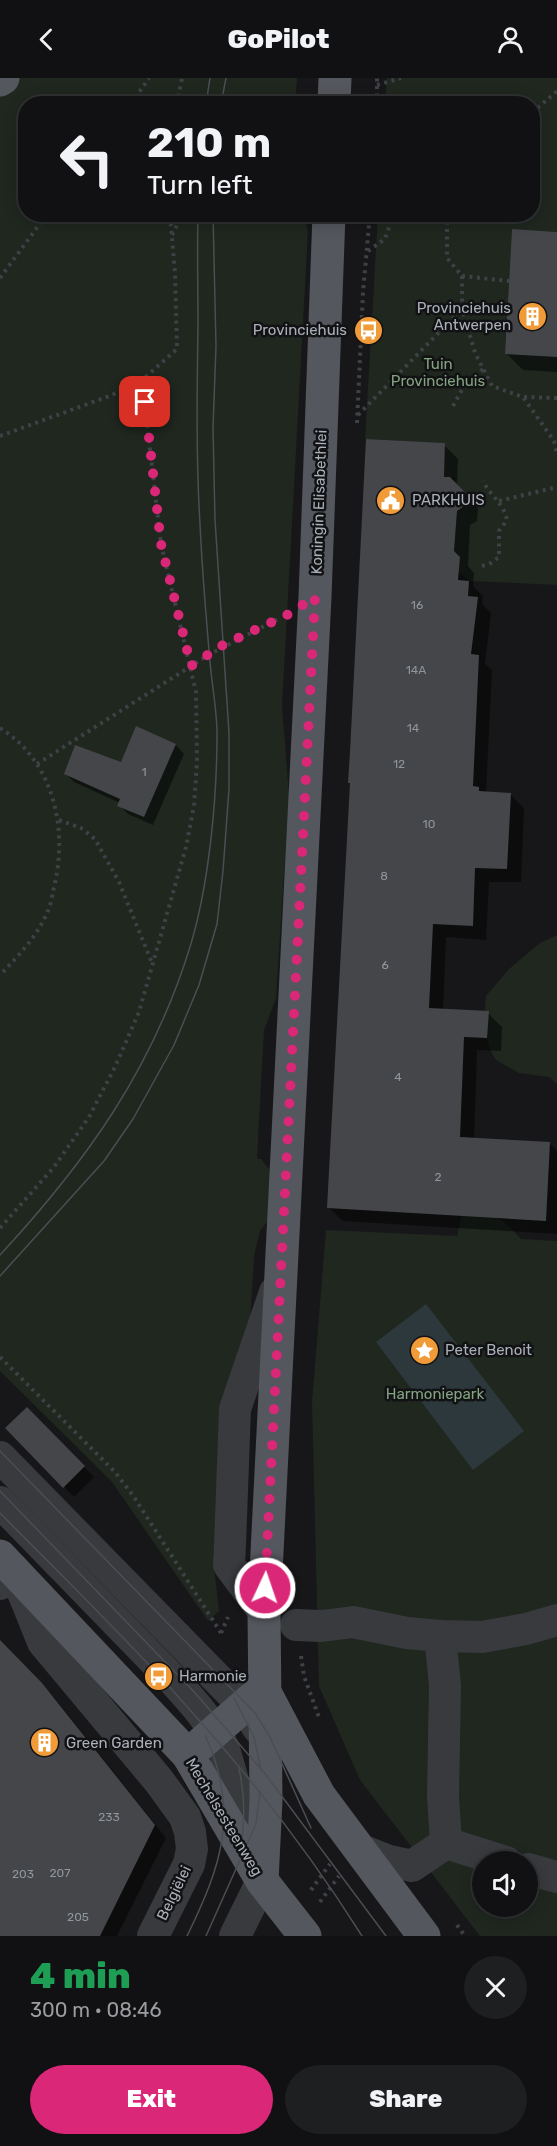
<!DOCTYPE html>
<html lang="en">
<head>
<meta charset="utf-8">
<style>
	:root { --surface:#111113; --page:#1e1f21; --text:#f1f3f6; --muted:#9c9da0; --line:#303133; --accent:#db2777 }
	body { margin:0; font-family:Rubik,sans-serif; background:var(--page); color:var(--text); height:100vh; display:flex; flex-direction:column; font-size:22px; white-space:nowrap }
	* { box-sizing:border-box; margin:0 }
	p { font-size:20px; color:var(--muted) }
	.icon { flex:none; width:33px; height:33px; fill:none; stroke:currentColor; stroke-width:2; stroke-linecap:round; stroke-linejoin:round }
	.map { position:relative; height:1858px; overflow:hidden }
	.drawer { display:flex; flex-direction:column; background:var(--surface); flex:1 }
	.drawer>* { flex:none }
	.top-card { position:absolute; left:18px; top:18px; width:522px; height:126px; border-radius:24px; box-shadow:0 3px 15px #0003,0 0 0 2px var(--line); background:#111113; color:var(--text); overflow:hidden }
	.tools { position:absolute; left:472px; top:1773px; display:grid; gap:12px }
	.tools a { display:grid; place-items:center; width:66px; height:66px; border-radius:50%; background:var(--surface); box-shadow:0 3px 15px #0003,0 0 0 2px var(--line); font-size:30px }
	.pin { position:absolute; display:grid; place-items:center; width:51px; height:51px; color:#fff; margin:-26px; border-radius:12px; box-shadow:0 3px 9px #0006 }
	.me { position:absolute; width:66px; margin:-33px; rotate:3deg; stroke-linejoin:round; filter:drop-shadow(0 0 4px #0008) }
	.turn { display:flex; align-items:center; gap:21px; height:126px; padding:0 30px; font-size:27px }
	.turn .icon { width:78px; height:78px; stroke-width:2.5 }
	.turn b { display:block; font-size:42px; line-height:51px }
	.round { display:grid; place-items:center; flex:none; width:63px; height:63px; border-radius:32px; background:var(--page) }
	.overview { display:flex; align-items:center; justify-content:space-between; height:102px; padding:0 30px }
	h1 { font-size:36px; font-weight:800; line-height:45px; color:#1e9e55 }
	.button { display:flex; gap:12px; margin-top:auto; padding:12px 30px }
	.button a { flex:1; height:69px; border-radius:36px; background:var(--accent); color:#fff; font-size:24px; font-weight:800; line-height:69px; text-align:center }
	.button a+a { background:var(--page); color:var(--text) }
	header { display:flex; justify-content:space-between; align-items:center; height:78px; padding:0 30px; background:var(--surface); font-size:27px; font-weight:800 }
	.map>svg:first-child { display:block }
</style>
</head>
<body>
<header><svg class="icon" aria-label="back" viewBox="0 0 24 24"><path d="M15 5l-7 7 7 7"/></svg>GoPilot<svg class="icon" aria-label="person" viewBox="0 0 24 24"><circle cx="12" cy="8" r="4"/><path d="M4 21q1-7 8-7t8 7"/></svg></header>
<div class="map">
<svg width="557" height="1858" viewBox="0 0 557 1858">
	<rect width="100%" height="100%" fill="#171719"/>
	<g fill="#1f271f" fill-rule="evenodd">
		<polygon points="0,0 297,0 295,25 26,26 26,136 304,137 308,153 282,627 289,718 276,920 264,952 257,1081 261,1081 273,1096 275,1139 267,1144 260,1153 254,1178 249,1261 214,1489 219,1533 208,1543 112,1404 0,1293"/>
		<polygon points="387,0 557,0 557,154 512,152 505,276 557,279 557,507 469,503 459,494 460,480 454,473 457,433 464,428 465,414 455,404 455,400 444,399 445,365 365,361 378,137 532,136 532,26 385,25"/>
		<polygon points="557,857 557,1006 549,999 519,995 496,982 490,972 484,943 486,918 509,891 540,865"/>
		<path d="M484,1130L509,1148L521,1161L557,1163V1858H480L360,1702L319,1608L312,1324L326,1152L457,1158L463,1132ZM483,1784H528V1828H483Z"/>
	</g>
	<polygon fill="#2d383d" points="426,1226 524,1353 473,1392 376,1264"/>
	<g fill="#0007">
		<polygon points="557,155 557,294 523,292 507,276"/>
		<polygon points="444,367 458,381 457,409 478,430 477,443 470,447 468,488 474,495 473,508 483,518 482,526 491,535 485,586 492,592 486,715 510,716 524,730 521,804 489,804 486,862 446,859 443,932 488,935 502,949 501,973 477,972 474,1061 549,1065 557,1073 557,1156 343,1143 328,1129"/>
		<polygon points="176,667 184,676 153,747 128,736 119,727 120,725 74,704 66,696 121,686"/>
		<polygon points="27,1331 94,1399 74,1419 7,1350"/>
		<polygon points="0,1563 54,1619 166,1760 117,1858 0,1858"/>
	</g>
	<g fill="#444649">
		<polygon points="512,151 557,154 557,279 505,276"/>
		<polygon points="366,361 445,365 444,399 450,399 465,414 464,428 457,433 454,473 460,479 458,502 469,503 468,518 478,519 471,576 479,577 473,708 479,709 479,713 511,715 507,791 475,790 473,848 433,846 429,930 489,933 487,960 464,959 460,1059 550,1064 546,1143 327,1130 350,705 348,705 350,674"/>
		<polygon points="136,648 176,666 144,739 117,728 120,721 64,696 75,667 121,684"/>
		<polygon points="27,1329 85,1388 63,1410 5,1350"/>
		<polygon points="0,1562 42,1605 155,1747 100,1858 0,1858"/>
	</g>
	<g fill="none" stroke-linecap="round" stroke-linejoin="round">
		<g stroke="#3e4145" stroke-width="4" stroke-dasharray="3 4.5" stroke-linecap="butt">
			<polyline points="377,7 401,0"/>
			<polyline points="131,26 149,0"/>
			<polyline points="177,26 182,0"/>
			<polyline points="377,26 377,0"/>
			<polyline points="532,35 557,13"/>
			<polyline points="447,136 447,180 462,198 462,230 475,275 492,308 523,319 554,363 557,376"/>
			<polyline points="172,157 179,143"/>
			<polyline points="368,173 385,161 392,141 399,136"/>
			<polyline points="462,198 509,203"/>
			<polyline points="0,200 47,136"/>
			<polyline points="524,319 557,320"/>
			<polyline points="453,328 463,310 483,291"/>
			<polyline points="358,337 462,231"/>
			<polyline points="357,345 363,214 370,136"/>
			<polyline points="0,358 112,317 142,302 177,271 175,195 170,136"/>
			<polyline points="499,423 557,409"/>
			<path d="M482,488L491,485L499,479V453L507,442C503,424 491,419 483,403"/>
			<path d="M0,650C55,684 69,754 53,813C52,820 50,829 47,835C36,860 18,878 0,897"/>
			<polyline points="37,686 210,576 280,540"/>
			<polyline points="59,742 81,750 95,761 119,804 152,885"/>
			<polyline points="0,1150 54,1089 89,1039 115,989 139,934 186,769 194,728 197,684 196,614 161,466 142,302"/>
			<polyline points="0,1279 115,1394 134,1419 221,1555"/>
			<polyline points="221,1555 228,1539"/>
			<polyline points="301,1578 304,1598 320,1642"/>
			<polyline points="311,1812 330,1786"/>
			<polyline points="320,1824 339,1798"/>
			<polyline points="457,1847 465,1858"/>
		</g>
		<g stroke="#383a3e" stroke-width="32">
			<polyline points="0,1379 244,1628 258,1650"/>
			<path d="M0,1424L174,1603C194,1625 212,1645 224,1671L262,1803L235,1858"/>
			<polyline points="0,1506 14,1492 43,1564 159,1703 185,1739 190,1754 192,1771 189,1786 153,1858"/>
			<polyline points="264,1534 229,1487 230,1467 235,1331 275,1214"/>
			<polyline points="296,1547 322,1548 353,1544 407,1555 440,1558 482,1559 526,1551 557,1542"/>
			<polyline points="446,1765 506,1784"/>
			<polyline points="359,1771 389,1783 412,1788 446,1765 443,1718 445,1607 440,1558"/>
			<polyline points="528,1791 557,1799"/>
		</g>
		<g stroke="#54575d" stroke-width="33">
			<polyline points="0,2 3,0"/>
			<polyline points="334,26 335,0"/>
			<polyline points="0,1478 188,1677 262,1803 305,1858"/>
			<polyline points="268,1620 319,1717 424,1858"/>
			<polyline points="188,1677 263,1611"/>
			<polyline points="262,1803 266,1722 264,1534 315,519 329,136"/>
		</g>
		<g stroke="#4b4e53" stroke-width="1.5">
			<polyline points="206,26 210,0"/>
			<polyline points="221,26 226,0"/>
			<path d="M0,1177C86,1084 152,992 190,869C209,807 217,721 217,656C217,632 212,608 210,584C206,538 202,492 200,446C196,380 197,314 198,247C198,210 197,173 198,136"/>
			<polyline points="0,1198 104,1083 133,1041 174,967 199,907 217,846 223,793 229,711 229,655 215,442 213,350 216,268 213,136"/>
			<polyline points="0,1373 255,1635 270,1659 311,1750"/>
			<polyline points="0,1413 196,1616 266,1697 386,1858"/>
			<path d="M0,1435C61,1497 125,1559 183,1624C249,1697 310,1775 362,1858"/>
			<polyline points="234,1620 254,1659 261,1692"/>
			<path d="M239,1691C245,1717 245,1742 241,1768"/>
			<path d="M187,1858C222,1787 240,1733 205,1657"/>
			<polyline points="206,1858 256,1746 260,1713"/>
		</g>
	</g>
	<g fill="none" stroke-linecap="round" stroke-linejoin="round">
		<polyline stroke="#db2777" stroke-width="10" stroke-dasharray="0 18" points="145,324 161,466 191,588 223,567 287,537 315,519 265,1510"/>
	</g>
	<defs>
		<symbol id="building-disc" viewBox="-11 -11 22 22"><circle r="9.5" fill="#f19b38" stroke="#121214"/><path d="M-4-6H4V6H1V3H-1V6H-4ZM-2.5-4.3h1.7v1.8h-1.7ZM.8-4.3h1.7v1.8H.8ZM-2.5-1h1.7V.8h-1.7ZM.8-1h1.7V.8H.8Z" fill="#fff"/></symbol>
		<symbol id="bus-disc" viewBox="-11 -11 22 22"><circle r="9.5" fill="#f19b38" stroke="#121214"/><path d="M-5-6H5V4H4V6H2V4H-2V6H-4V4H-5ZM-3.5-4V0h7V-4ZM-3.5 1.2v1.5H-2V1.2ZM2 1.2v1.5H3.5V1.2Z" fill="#fff"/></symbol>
		<symbol id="civic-disc" viewBox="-11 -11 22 22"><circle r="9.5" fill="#f19b38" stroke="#121214"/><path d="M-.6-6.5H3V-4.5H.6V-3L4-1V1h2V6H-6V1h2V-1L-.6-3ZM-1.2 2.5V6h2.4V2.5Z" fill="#fff"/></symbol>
		<symbol id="sight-disc" viewBox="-11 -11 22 22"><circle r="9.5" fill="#f19b38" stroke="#121214"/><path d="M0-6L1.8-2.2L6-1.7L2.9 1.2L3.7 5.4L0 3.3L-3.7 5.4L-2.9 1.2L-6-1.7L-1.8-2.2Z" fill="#fff"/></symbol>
	</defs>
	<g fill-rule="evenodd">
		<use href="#building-disc" x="516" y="222" width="33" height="33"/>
		<use href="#bus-disc" x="352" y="236" width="33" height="33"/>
		<use href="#civic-disc" x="374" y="406" width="33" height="33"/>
		<use href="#sight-disc" x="408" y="1256" width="33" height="33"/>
		<use href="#bus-disc" x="142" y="1582" width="33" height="33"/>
		<use href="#building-disc" x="28" y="1648" width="33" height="33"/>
	</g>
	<g text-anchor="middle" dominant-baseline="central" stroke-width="5" stroke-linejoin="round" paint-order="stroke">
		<g font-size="12" fill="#90969d">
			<text x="417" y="527">16</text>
			<text x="416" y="592">14A</text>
			<text x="413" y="650">14</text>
			<text x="399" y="686">12</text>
			<text x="144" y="694">1</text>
			<text x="429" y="746">10</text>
			<text x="384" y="798">8</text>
			<text x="385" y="887">6</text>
			<text x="398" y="999">4</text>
			<text x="438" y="1099">2</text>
			<text x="109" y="1739">233</text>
			<text x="60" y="1795">207</text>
			<text x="23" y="1796">203</text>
			<text x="78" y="1839">205</text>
		</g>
		<g font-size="15" fill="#aab0b9" stroke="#121214" text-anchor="start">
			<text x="511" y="230" text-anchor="end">Provinciehuis<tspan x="511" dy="17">Antwerpen</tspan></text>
			<text x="347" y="252" text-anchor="end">Provinciehuis</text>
			<text x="412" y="422">PARKHUIS</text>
			<text x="445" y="1272">Peter Benoit</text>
			<text x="179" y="1598">Harmonie</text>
			<text x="66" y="1665">Green Garden</text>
		</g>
		<g font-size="15" fill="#83a481" stroke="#121214">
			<text x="438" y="286">Tuin<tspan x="438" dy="17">Provinciehuis</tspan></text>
			<text x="435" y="1316">Harmoniepark</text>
		</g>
		<g font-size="15" fill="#aab0b9" stroke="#121214">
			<text transform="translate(319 424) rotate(-88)">Koningin Elisabethlei</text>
			<text transform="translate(224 1739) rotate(59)">Mechelsesteenweg</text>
			<text transform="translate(174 1815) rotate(-64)">Belgiëlei</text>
		</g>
	</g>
</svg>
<div class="tools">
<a><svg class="icon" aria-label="sound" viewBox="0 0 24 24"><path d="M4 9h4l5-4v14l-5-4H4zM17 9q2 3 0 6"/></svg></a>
</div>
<div class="pin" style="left:145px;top:324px;background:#d93025"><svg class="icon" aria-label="arrive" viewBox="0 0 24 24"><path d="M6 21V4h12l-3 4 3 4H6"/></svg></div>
<svg class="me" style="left:265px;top:1510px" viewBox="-20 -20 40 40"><circle r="17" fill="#db2777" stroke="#fff" stroke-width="3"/><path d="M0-11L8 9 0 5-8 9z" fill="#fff"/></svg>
<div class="top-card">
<div class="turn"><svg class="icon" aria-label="left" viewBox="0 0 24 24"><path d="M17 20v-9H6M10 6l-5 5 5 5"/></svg><div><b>210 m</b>Turn left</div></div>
</div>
</div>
<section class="drawer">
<div class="overview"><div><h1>4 min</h1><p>300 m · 08:46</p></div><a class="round"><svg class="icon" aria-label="close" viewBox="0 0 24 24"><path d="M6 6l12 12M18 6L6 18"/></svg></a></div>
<div class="button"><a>Exit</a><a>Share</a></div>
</section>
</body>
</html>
